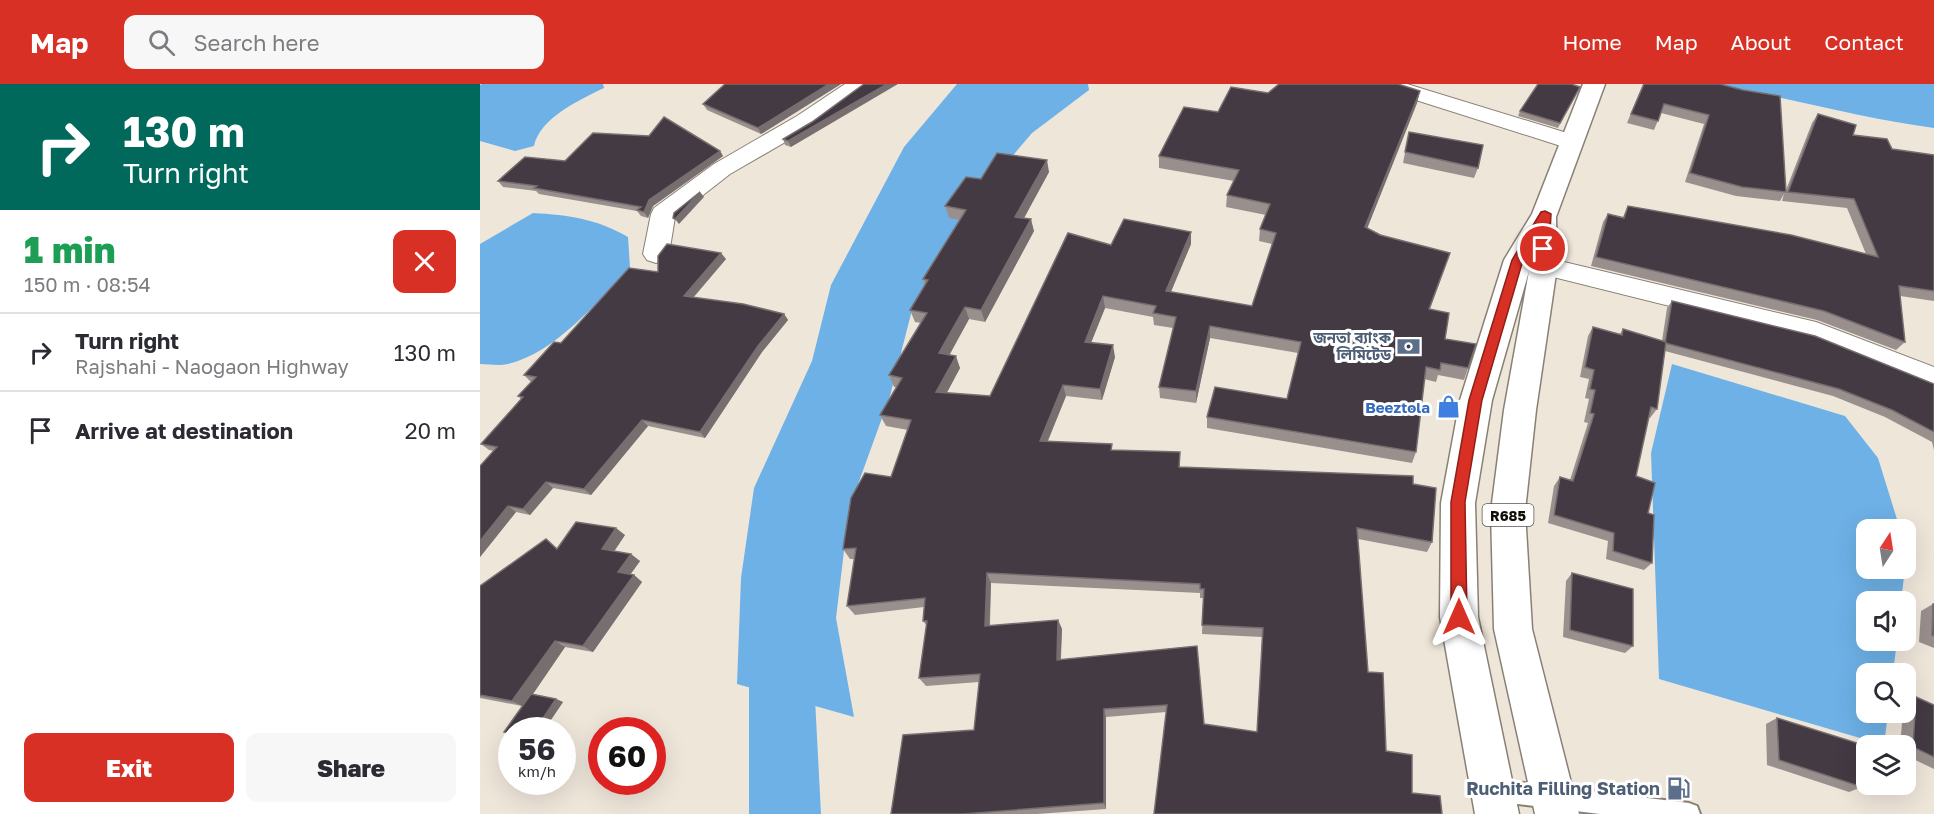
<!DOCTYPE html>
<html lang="en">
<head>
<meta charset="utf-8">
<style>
	:root { --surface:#fff; --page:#f7f7f7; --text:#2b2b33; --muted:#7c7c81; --line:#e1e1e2; --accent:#d93025 }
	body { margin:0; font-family:"Golos Text","Noto Sans Bengali",sans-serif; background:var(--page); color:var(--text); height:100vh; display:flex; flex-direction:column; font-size:22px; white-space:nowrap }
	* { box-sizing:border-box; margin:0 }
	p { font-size:20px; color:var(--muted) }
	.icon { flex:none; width:33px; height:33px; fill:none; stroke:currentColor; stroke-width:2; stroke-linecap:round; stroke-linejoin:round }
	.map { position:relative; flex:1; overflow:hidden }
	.drawer { display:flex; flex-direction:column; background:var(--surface); width:480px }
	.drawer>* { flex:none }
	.guide { background:#00695c; color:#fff; overflow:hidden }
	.needle { width:39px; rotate:12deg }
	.controls { position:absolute; left:1376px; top:435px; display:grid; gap:12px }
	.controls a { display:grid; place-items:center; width:60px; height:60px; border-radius:12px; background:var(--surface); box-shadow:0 6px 24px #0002; font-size:30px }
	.speed { position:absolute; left:18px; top:633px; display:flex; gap:12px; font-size:30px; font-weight:700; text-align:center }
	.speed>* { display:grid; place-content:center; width:78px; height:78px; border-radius:50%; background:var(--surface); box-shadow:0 6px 24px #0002; line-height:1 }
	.speed small { font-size:15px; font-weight:400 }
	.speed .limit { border:9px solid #d22; background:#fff; color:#111 }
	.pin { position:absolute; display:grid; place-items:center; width:51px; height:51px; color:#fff; margin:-26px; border:3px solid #fff; border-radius:50%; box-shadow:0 2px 6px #0007 }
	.me { position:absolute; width:66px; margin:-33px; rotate:0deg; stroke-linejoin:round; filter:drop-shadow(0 0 4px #0008) }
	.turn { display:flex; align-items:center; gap:21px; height:126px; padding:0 24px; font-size:27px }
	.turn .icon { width:78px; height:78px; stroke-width:2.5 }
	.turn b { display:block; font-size:42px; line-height:51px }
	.round { display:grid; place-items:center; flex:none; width:63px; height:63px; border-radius:12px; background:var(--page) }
	.overview { display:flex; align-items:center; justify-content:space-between; height:102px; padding:0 24px }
	h1 { font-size:36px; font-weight:800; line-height:45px; color:#1e9e55 }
	.primary-button { display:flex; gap:12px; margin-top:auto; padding:12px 24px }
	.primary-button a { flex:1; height:69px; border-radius:12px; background:var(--accent); color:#fff; font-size:24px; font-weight:800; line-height:69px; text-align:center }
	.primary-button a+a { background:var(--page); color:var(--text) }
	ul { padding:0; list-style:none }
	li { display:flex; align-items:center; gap:18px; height:78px; padding:0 24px; border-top:2px solid var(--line) }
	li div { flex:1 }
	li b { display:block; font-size:22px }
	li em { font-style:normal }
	header { display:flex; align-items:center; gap:36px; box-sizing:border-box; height:84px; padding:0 30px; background:var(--accent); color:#fff }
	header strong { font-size:28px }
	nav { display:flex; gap:33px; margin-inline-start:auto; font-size:21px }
	.search { width:420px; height:54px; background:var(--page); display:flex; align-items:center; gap:15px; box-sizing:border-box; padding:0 21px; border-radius:12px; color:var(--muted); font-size:22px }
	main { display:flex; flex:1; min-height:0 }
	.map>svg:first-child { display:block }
</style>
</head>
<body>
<header>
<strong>Map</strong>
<div class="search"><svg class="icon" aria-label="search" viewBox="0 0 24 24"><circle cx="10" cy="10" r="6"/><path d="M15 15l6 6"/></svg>Search here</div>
<nav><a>Home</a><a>Map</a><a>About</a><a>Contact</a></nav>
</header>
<main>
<section class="drawer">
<div class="guide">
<div class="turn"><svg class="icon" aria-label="right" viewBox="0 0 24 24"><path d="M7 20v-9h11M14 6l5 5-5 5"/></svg><div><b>130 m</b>Turn right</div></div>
</div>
<div class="overview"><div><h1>1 min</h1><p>150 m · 08:54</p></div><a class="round" style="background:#d93025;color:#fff"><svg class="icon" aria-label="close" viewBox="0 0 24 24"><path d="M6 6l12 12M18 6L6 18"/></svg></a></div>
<ul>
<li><svg class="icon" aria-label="right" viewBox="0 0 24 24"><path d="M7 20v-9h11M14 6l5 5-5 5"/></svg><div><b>Turn right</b><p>Rajshahi - Naogaon Highway</p></div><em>130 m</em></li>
<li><svg class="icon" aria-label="arrive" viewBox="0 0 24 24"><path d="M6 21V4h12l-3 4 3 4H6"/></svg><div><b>Arrive at destination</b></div><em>20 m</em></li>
</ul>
<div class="primary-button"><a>Exit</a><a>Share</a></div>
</section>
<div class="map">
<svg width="1454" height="730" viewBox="0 0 1454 730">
	<rect width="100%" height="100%" fill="#efe6da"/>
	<g fill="#6eb1e7">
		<path d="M2,0H123L124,4C99,16 60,34 54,62L35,67L0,57V1Z"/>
		<polygon points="477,0 608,0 609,6 552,49 507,102 432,226 410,312 369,425 356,534 374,633 257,600 261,494 274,404 332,277 351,201 424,63"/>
		<path d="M1232,0H1454V44C1379,34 1306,13 1232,0Z"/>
		<path d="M53,129C89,131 117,135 148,153L150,184C117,218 75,269 28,280C19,282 9,280 0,280V160Z"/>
		<polygon points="1192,280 1365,332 1398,374 1420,445 1386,446 1386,484 1425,485 1421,517 1386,518 1386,556 1417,557 1413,589 1386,590 1386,628 1408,629 1404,661 1179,595 1171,369"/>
	</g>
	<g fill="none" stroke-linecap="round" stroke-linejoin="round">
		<polygon fill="#6eb1e7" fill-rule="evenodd" points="300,508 322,516 331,537 341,730 269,730 269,537 278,516"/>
		<defs>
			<polygon id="service" points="1012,695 1209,719 1217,722 1220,730 1120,730 1012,717 1004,714 1001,706 1004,698"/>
			<g id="minor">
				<polygon points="365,0 390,0 333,42 250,90 195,133 189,170 185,176 176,179 167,176 163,170 171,130 174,124 234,80 317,32"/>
				<polygon points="894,0 927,0 1100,53 1103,58 1100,63 1084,63 898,4"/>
				<polygon points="1038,167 1336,238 1454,283 1454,308 1330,257 1029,182 1025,176 1029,170"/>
			</g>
			<polygon id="primary" points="1103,0 1125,0 1076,133 1077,183 1056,326 1045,427 1052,545 1099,730 1055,730 1014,545 1011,427 1024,326 1049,187 1012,316 995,419 998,533 1039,730 995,730 960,533 961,419 980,316 1024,176 1052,130"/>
		</defs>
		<use href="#service" stroke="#888075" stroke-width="4"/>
		<use href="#minor" stroke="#888075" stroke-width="2"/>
		<use href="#primary" stroke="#888075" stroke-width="3"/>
		<use href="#service" fill="#fff" fill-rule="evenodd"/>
		<use href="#minor" fill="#fff" fill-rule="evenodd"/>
		<use href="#primary" fill="#fff" fill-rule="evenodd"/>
	</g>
	<g fill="#99908e" fill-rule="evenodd">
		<polygon points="361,0 281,50 227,26 223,20"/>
		<polygon points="1163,0 1240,0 1306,106 1332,39 1338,30 1373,51 1412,65 1454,71 1454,217 1420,212 1425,258 1416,266 1337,236 1111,182 1123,138 1128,130 1143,133 1148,122 1386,170 1367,124 1302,117 1304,110 1300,117 1256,112 1205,98 1224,40 1181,29 1174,46 1147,39"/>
		<path d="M940,7L937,19L887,144L966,181L950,225L965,255L988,284L984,296L958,291L956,298L944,295L936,368L932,379L727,344V333L807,315L818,269L730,254L716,319L680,314L679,303L693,244L674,241L673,233L625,224L611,258L635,273L622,316L586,312L568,357L633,366L700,368V384L933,400L952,458L947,468L878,455L888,588L906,667L932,709L962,730L686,628L626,633V725L557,730H411L494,646L499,598L446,602L439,594L447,542L443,537L444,523L375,531L367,522L374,475H370L363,465L411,393L428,346L406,342L400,331L416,303H414L409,291L441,239L435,238L430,226L445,201L443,195L480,136L469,134L465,122L501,95L569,88L544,134L554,147L505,238L489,235L469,271L480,284L466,309L510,312L631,161L711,148V160L691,208L772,222L792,160L779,157L780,145L786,131L746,123L747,111L754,97L679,84V72L738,28L788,9ZM511,499L720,509V514H723L722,550L782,553L777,648L724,640L717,562L581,576L582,545L578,536L510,542Z"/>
		<polygon points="1097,8 1078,44 1038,32 1040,27"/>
		<polygon points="332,38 311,63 305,61 303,55"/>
		<polygon points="929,48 998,84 994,94 923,79"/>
		<polygon points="240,67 243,72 173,122 168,134 161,132 157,127 59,110 56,107 23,103 18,97 85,77"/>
		<polygon points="246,175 214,213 304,230 308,236 282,268 225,354 168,342 111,411 73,404 50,431 36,428 0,473 14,367 9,366 1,360 41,315 38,312 51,298 44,291 81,259 178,188"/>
		<polygon points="1192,217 1454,300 1454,366 1452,358 1405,333 1353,312 1185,267 1177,325 1170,334 1168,333 1156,392 1168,429 1172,479 1164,486 1126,475 1128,457 1068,439 1074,402 1080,393 1090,396 1108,339 1104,338 1109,315 1105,314 1109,295 1100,293 1108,252 1113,243 1140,250 1143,245 1182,257 1187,224"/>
		<polygon points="145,451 134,467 160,477 150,491 154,491 162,498 113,568 85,563 53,610 76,615 83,618 64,646 32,646 32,651 24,648 42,622 0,614 0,502 77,464"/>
		<polygon points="1092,489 1153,562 1145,569 1083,553 1086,497"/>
		<polygon points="1453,520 1454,520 1454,564 1439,558 1441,527"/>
		<polygon points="1436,613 1454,621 1454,685 1425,671 1425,662 1420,662 1423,628 1425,628 1425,618"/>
		<polygon points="1297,634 1382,703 1369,708 1287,681 1286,640"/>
	</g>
	<g fill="#776e70">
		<polygon points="349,0 361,0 281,50 278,44"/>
		<polygon points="407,0 418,0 311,63 308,57"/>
		<polygon points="940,7 937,19 883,155 885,143"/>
		<polygon points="240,67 243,72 173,122 168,134 164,128 169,116"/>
		<polygon points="567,76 569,88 538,145 535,133"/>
		<polygon points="220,108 224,113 199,140 195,135"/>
		<polygon points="551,135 554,147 505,238 501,226"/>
		<polygon points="711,148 711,160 686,219 686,207"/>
		<polygon points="241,169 246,175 209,218 204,212"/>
		<polygon points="623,212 625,224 607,269 605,258"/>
		<polygon points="485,223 489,235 464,281 459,269"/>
		<polygon points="304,230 308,236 282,268 225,354 220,348 278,262"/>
		<polygon points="730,242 730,254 716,319 716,307"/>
		<polygon points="633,261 635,273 622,316 620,305"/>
		<polygon points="476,272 480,284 461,320 456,308"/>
		<polygon points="583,301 586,312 563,368 560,357"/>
		<polygon points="162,336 168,342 111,411 104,405"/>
		<polygon points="66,398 73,404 50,431 43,425"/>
		<polygon points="28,422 36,428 0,473 0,457"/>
		<polygon points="136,444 145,451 131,472 122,465"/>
		<polygon points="151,470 160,477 147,495 138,488"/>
		<polygon points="507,489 511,499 509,551 505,542"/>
		<polygon points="154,491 162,498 113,568 103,562"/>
		<polygon points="578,536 582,545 580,584 577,576"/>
		<polygon points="75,557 85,563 44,623 32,617"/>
		<polygon points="76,615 83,618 64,646 55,646"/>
		<polygon points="624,625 626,633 626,725 624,719"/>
	</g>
	<g fill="#433a43" stroke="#776e70" stroke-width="1.5" fill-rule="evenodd">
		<polygon points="245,0 349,0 278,44 223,20"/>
		<polygon points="384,0 407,0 308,57 303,55 332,38"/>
		<path d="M799,0H918L940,7L885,143L900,151L970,169L949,225L969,229L965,255L996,260L988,284L961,279L960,286L946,283L936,368L727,333L735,303L807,315L821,258L730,242L716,307L679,303L696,233L673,229L676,222L623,212L605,258L633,261L620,305L583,301L560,357L632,360L631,366L700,368L699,383L933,392V400L956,404L952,458L877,444L888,588L903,589L906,667L932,671V709L960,712L962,730H674L687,621L624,625V719L483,730H411L423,651L494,646L500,590L439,594L447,537H443L445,514L367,522L376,464L363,465L371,414L385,389L411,393L431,336L400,331L422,294L409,291L447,229L430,226L448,196L443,195L486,126L465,122L486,93L501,95L517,69L567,76L535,133L551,135L501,226L485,223L459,269L476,272L456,308L510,312L588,149L631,161L644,135L711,148L686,207L772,222L796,149L780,145L790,120L747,111L759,86L679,72L704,23L738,28L751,3L788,9ZM507,489L720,500V505H724L722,541L783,544L777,648L724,640L717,562L577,576L578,536L505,542Z"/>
		<polygon points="1058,0 1091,0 1100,3 1080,39 1040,27"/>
		<polygon points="1164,0 1240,0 1263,6 1300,12 1306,108 1262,103 1210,89 1229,31 1184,20 1178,37 1151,30"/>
		<polygon points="1338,30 1376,41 1373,51 1407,55 1412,65 1454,71 1454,207 1419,202 1425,258 1344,227 1116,173 1128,130 1144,134 1148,122 1311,151 1398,173 1374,115 1308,108"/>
		<polygon points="184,33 240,67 169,116 164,128 157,126 161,123 54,104 57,102 18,97 45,73 85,77 113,49 169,52"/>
		<polygon points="929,48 1003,61 998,84 925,68"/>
		<polygon points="220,108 195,135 193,134 194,129"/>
		<polygon points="187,160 241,169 204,212 263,220 304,230 278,262 220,348 162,336 104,405 66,398 43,425 28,422 0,457 0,382 17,363 1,360 43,313 38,312 56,293 44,291 74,258 81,259 149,184 178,188 178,172"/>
		<polygon points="1192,217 1335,252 1454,300 1454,348 1412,326 1359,305 1185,259"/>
		<polygon points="1113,243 1142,251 1143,245 1186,258 1177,325 1171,323 1156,392 1175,399 1168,429 1174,431 1172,479 1133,467 1134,449 1074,431 1080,393 1093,397 1114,330 1110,329 1115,306 1110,305 1114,286 1105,283"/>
		<polygon points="96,438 136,444 122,465 151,470 138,488 154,491 103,562 75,557 32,617 0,611 0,502 66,455 77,465"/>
		<polygon points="1092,489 1153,505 1153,562 1090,546"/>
		<polygon points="1453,520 1454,520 1454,552 1452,551"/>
		<polygon points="51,610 76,615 55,646 32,646 32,650 24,648"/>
		<polygon points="1436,613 1454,621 1454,673 1433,663"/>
		<polygon points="1297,634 1377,659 1382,703 1299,676"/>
	</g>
	<polygon fill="#d93025" stroke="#8d1f18" stroke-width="1.5" points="1065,127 1071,130 1069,165 1059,168 1059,150 1043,176 1002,316 985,418 987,533 984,538 979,541 973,538 971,533 971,418 989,316 1032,176 1061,128"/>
	<defs>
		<symbol id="bank-bare" viewBox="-9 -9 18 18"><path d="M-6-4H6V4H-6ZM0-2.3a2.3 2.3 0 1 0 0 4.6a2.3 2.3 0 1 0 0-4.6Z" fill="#5c6f8a" stroke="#fff" stroke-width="2.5" paint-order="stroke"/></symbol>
		<symbol id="shop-bare" viewBox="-9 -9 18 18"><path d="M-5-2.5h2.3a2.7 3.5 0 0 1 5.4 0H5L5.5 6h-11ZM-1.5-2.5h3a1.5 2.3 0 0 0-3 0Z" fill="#3f7fe0" stroke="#fff" stroke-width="2.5" paint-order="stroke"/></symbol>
		<symbol id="fuel-bare" viewBox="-9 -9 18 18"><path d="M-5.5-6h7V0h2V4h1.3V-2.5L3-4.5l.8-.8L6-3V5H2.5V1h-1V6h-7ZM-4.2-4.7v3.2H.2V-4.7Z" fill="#5c6f8a" stroke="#fff" stroke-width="2.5" paint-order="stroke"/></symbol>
	</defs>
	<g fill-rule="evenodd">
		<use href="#bank-bare" x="912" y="246" width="33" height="33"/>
		<use href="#shop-bare" x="952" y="306" width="33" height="33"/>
		<use href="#fuel-bare" x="1182" y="688" width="33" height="33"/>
	</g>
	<g text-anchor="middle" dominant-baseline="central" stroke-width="6" stroke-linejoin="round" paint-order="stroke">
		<rect fill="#fff" stroke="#585654" stroke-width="1.5" x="1002.5" y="420" width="51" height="22" rx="4.5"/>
		<g font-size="14" font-weight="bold" fill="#110e0a">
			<text x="1028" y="431">R685</text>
		</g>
		<g font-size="15" font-weight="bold" fill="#4e5e75" stroke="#fff" text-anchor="end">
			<text x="911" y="253">জনতা ব্যাংক<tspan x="911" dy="17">লিমিটেড</tspan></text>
		</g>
		<g font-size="15" font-weight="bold" fill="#366cbe" stroke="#fff" text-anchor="end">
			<text x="950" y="323">Beeztola</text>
		</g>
		<g font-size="18" font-weight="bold" fill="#4e5e75" stroke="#fff" text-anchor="end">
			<text x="1180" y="704">Ruchita Filling Station</text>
		</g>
	</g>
</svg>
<div class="controls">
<a><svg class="needle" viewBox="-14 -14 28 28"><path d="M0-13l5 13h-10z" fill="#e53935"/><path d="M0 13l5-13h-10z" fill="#7c7c81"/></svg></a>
<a><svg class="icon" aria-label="sound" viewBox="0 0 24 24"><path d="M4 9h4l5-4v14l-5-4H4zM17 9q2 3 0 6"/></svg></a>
<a><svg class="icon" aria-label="search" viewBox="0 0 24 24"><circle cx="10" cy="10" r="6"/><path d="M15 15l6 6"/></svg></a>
<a><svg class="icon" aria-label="layers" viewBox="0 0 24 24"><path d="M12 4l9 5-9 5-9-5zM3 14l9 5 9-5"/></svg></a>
</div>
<div class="speed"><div>56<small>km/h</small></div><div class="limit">60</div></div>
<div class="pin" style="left:1063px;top:165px;background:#d93025"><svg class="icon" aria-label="arrive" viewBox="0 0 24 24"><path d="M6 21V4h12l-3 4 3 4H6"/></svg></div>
<svg class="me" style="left:979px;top:533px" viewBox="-20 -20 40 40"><path d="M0-17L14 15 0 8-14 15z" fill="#d93025" stroke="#fff" stroke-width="4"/></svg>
</div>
</main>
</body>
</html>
